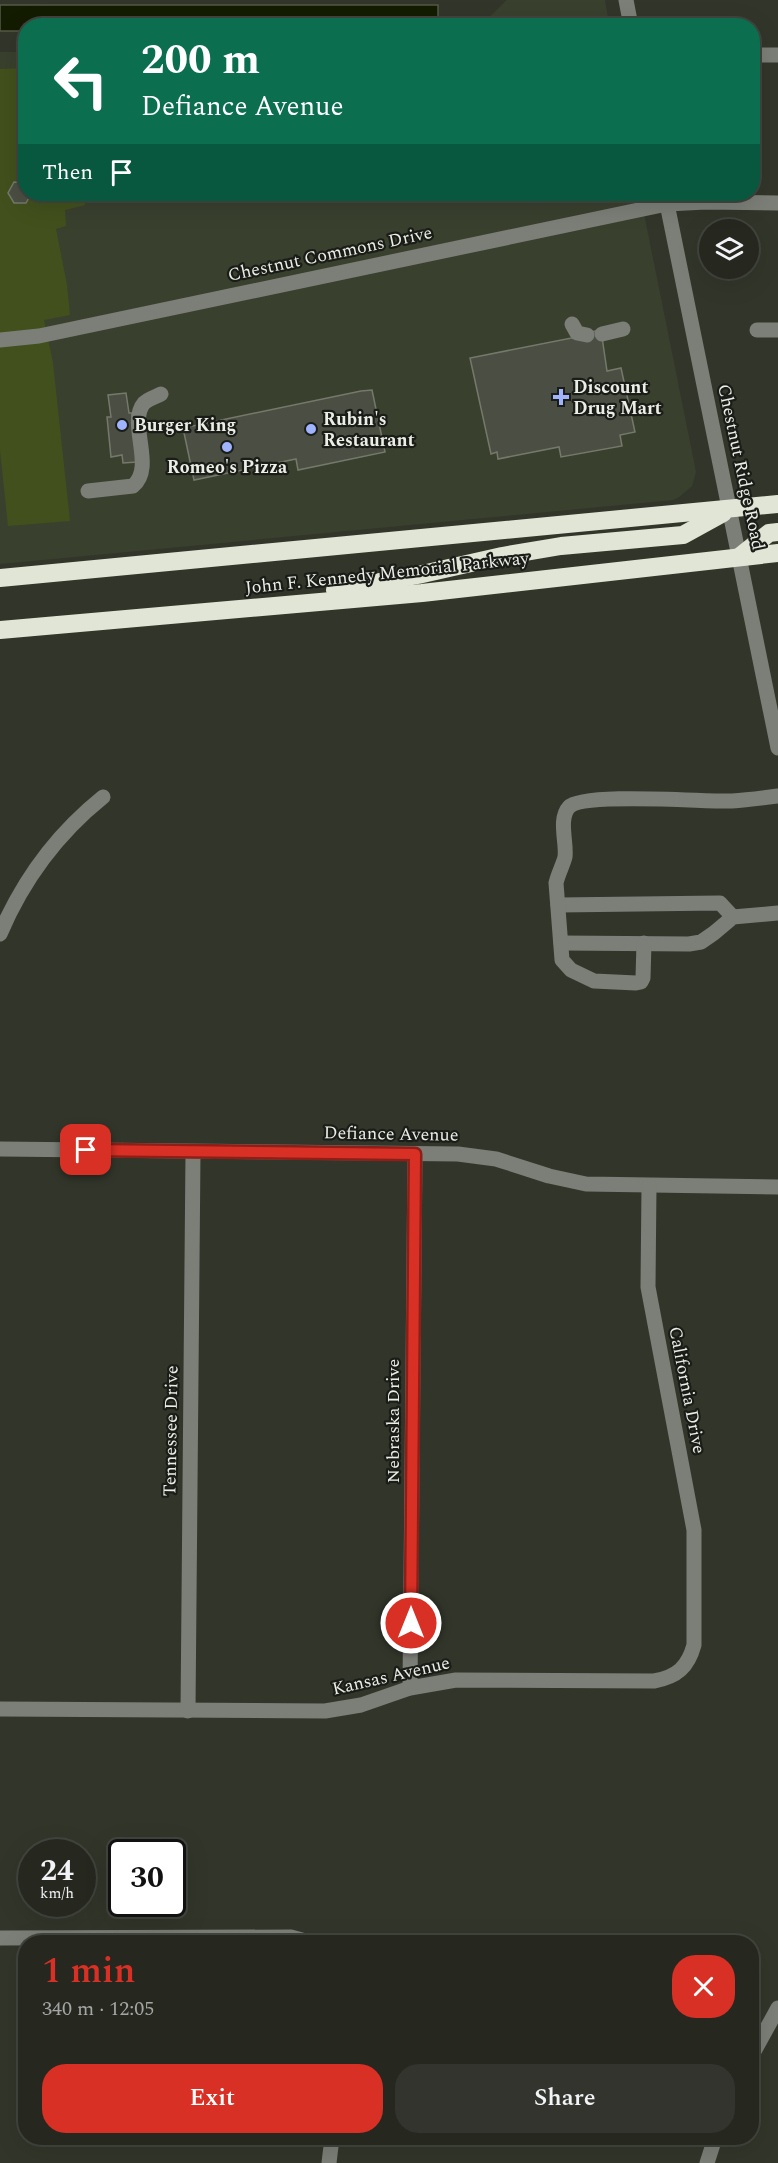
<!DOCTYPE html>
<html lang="en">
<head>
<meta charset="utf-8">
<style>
	:root { --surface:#262820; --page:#32342d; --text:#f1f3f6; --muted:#a4a6a5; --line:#42443e; --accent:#d93025 }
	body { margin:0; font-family:Spectral,serif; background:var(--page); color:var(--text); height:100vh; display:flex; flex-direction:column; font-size:22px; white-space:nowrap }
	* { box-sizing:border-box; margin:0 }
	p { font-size:20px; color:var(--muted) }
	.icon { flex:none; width:33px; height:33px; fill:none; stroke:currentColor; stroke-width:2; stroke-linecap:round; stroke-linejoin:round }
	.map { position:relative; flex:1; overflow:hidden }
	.drawer { position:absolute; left:18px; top:1935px; width:741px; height:210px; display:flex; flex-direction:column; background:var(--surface); border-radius:24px; box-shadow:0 6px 24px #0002,0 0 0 2px var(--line) }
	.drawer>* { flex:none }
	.guide { position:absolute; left:18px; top:18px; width:742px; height:183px; border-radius:24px; box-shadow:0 6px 24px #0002,0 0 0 2px var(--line); background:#0b6e4f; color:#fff; overflow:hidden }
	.tools { position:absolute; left:699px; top:219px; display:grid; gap:12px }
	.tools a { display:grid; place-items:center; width:60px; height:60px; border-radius:50%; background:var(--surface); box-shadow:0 6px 24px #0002,0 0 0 2px var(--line); font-size:30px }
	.speed { position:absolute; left:18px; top:1839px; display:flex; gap:12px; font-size:30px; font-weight:700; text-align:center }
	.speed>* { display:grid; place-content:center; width:78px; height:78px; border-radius:50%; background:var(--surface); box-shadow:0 6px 24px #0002,0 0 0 2px var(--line); line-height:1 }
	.speed small { font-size:15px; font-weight:400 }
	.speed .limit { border:3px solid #111; border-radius:9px; background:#fff; color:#111 }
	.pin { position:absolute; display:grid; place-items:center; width:51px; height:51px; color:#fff; margin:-26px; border-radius:12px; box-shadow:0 3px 9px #0006 }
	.me { position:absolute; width:66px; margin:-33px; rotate:0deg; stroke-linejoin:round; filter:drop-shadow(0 0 4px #0008) }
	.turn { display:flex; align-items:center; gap:21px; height:126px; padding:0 24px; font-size:27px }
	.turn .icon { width:78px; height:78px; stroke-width:2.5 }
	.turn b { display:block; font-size:42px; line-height:51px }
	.then { display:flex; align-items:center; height:57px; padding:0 24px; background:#0003; gap:12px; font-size:22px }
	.round { display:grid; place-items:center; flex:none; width:63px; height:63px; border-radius:24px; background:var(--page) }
	.head { display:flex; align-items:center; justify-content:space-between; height:102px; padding:0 24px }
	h1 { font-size:36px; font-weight:600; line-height:45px; color:var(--accent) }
	.cta { display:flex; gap:12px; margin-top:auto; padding:12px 24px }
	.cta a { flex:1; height:69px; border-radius:24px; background:var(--accent); color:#fff; font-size:24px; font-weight:600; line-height:69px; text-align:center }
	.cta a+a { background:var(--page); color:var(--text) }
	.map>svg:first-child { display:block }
</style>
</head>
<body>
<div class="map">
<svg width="778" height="2163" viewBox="0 0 778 2163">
	<rect width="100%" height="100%" fill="#32362a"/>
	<g fill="#3a402e">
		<polygon points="507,0 605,0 609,25 481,25"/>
		<polygon points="0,52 25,52 26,194 640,194 696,472 692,486 679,497 673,500 0,564"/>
	</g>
	<polygon fill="#42501d" points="25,68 26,194 84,194 85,205 65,210 66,226 56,229 67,285 70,315 44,320 53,363 70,521 8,526 0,450 0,69"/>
	<polygon fill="#131b00" stroke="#545a45" stroke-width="1.5" points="0,5 438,5 438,23 294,26 26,26 25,31 0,31"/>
	<g fill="#4b4f43" stroke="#74796b" stroke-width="1.5">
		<polygon points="14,182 26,183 26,194 31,194 26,203 14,203 8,193"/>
		<polygon points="601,330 607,371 621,368 635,432 620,435 622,446 561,457 559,447 498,459 497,452 491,454 470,358 587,335 586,333"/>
		<polygon points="372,390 385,452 298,470 296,459 194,480 183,428 361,391"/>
		<polygon points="126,393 129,413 132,413 137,462 123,463 122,455 111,457 107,417 111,417 108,395"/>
	</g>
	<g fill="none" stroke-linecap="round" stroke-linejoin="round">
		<g stroke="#7c7e78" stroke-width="15">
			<polyline points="626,0 631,26"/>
			<polyline points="758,55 778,55"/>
			<polyline points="665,194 778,748"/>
			<polyline points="572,324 577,333 587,335"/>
			<polyline points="757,330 778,330"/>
			<polyline points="602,334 623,329"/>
			<polyline points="0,340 39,336 667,204 706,202 778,203"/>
			<path d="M88,491L133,486C156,467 127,423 144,403C148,399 155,397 161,394"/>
			<polyline points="558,905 720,903 733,917"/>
			<path d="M0,934C23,880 57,834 103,797"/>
			<polyline points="561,943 689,944 701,942 714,933 733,917 778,913"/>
			<path d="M644,943L643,978L641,982L636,983L594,981L571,970L562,960L556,883C558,874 563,865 565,857C567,843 558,819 569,807C583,792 706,802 732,801C748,800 763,798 778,796"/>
			<polyline points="0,1149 458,1154 496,1159 549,1176 586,1184 778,1187"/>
			<polyline points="410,1688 415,1154"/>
			<path d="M0,1709L325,1711L361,1705L410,1688L456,1680L654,1681C677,1677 688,1667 694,1645V1530L648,1287L649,1186"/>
			<polyline points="188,1711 193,1152"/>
			<polyline points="0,1938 291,1937 309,1942"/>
			<polyline points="752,2055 778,2008"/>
			<polyline points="329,2163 332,2138"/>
			<polyline points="707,2163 715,2138"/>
		</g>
		<g stroke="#e0e5d6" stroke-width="18">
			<polyline points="739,557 769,533 778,532"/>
			<polyline points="0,578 778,504"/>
			<polyline points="335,590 418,575 502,556 561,546 683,535 723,513"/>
			<polyline points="0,630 422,593 778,553"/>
		</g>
	</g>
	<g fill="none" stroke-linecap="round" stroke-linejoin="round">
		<defs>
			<polyline id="route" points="86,1150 415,1154 411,1623"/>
		</defs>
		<use href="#route" stroke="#8d1f18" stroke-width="15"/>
		<use href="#route" stroke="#d93025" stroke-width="10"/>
	</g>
	<g fill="#a0b3fd" stroke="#1a1c17" stroke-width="2">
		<path d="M558 388h6v6h6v6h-6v6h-6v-6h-6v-6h6z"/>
		<circle cx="122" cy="425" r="6"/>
		<circle cx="311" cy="429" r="6"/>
		<circle cx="227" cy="447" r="6"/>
	</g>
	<g text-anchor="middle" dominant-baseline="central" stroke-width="4.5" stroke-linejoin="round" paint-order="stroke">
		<g font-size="18" fill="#ebeee7" stroke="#1a1c17">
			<text transform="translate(330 254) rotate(-12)">Chestnut Commons Drive</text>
			<text transform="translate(741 467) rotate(78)">Chestnut Ridge Road</text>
			<text transform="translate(387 573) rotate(-6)">John F. Kennedy Memorial Parkway</text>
			<text transform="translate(391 1134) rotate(1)">Defiance Avenue</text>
			<text transform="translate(687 1390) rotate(79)">California Drive</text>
			<text transform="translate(393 1421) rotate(-90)">Nebraska Drive</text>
			<text transform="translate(171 1431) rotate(-89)">Tennessee Drive</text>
			<text transform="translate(391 1676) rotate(-13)">Kansas Avenue</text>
		</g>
		<g font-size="18" font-weight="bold" fill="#ebeee7" stroke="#1a1c17" text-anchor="start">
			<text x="573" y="387">Discount<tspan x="573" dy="21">Drug Mart</tspan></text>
			<text x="323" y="419">Rubin's<tspan x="323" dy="21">Restaurant</tspan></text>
			<text x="134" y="425">Burger King</text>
			<text x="227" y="467" text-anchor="middle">Romeo's Pizza</text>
		</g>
	</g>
</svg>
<div class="tools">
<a><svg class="icon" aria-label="layers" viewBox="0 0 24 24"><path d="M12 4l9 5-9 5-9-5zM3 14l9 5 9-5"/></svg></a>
</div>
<div class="speed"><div>24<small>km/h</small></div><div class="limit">30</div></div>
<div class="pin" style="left:86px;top:1150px;background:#d93025"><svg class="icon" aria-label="arrive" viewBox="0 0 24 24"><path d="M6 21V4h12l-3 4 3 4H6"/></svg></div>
<svg class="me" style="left:411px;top:1623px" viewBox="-20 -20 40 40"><circle r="17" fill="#d93025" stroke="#fff" stroke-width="3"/><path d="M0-11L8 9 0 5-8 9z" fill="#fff"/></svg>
<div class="guide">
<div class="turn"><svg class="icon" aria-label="left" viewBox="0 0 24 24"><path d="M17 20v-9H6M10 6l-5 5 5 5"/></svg><div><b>200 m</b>Defiance Avenue</div></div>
<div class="then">Then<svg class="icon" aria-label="arrive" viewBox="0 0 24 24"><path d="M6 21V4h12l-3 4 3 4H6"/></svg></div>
</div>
<section class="drawer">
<div class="head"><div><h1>1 min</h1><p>340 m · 12:05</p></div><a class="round" style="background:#d93025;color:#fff"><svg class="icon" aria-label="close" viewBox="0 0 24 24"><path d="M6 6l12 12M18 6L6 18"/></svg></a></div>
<div class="cta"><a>Exit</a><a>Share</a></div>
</section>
</div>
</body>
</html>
